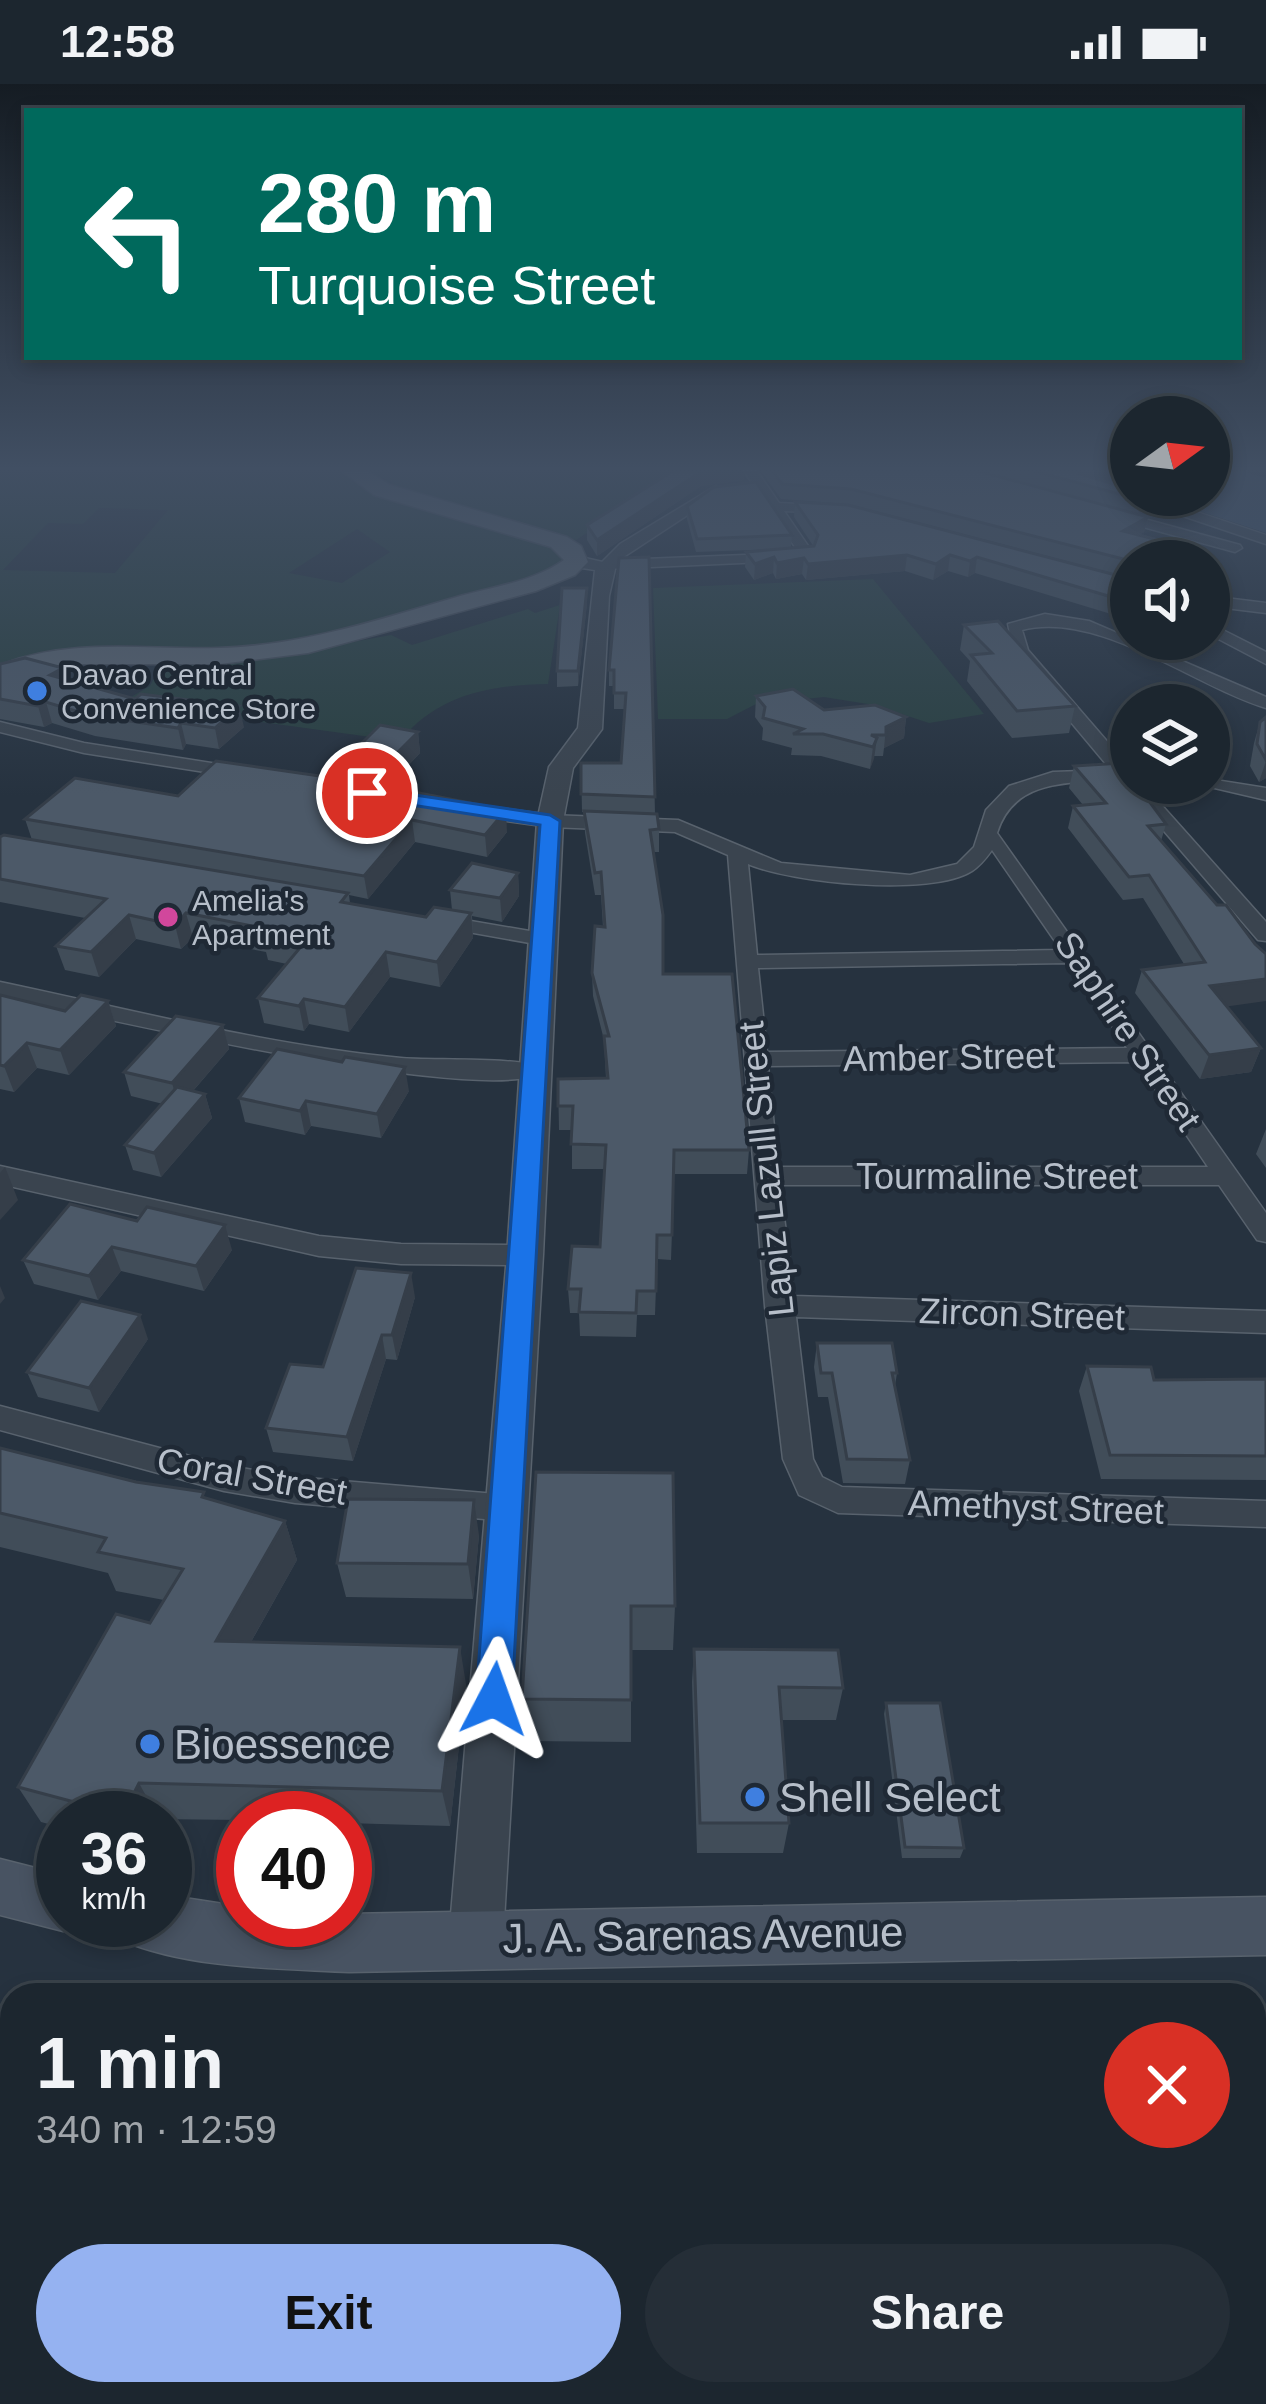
<!DOCTYPE html>
<html lang="en">
<head>
<meta charset="utf-8">
<style>
	:root { --surface:#1c262f; --page:#252e37; --text:#f1f3f6; --muted:#a0a5aa; --line:#3a434b; --accent:#95b2f1 }
	body { margin:0; font-family:Arial,sans-serif; background:var(--page); color:var(--text); height:100vh; display:flex; flex-direction:column; font-size:45px; white-space:nowrap }
	* { box-sizing:border-box; margin:0 }
	p { font-size:39px; color:var(--muted) }
	.icon { flex:none; width:66px; height:66px; fill:none; stroke:currentColor; stroke-width:2; stroke-linecap:round; stroke-linejoin:round }
	.map { position:relative; flex:1; overflow:hidden }
	.sheet { position:absolute; left:0px; top:1899px; width:1266px; height:423px; display:flex; flex-direction:column; background:var(--surface); border-radius:36px 36px 0 0; box-shadow:0 6px 18px #0003,0 0 0 3px var(--line) }
	.sheet>* { flex:none }
	.top-card { position:absolute; left:24px; top:24px; width:1218px; height:252px; border-radius:0px; box-shadow:0 6px 18px #0003,0 0 0 3px var(--line); background:#00695c; color:#fff; overflow:hidden }
	.needle { width:78px; rotate:75deg }
	.controls { position:absolute; left:1110px; top:312px; display:grid; gap:24px }
	.controls a { display:grid; place-items:center; width:120px; height:120px; border-radius:50%; background:var(--surface); box-shadow:0 6px 18px #0003,0 0 0 3px var(--line); font-size:60px }
	.speed { position:absolute; left:36px; top:1707px; display:flex; gap:24px; font-size:60px; font-weight:700; text-align:center }
	.speed>* { display:grid; place-content:center; width:156px; height:156px; border-radius:50%; background:var(--surface); box-shadow:0 6px 18px #0003,0 0 0 3px var(--line); line-height:1 }
	.speed small { font-size:30px; font-weight:400 }
	.speed .limit { border:18px solid #d22; background:#fff; color:#111 }
	.pin { position:absolute; display:grid; place-items:center; width:102px; height:102px; color:#fff; margin:-51px; border:6px solid #fff; border-radius:50%; box-shadow:0 3px 12px #0007 }
	.me { position:absolute; width:132px; margin:-66px; rotate:4deg; stroke-linejoin:round; filter:drop-shadow(0 0 9px #0008) }
	.turn { display:flex; align-items:center; gap:42px; height:252px; padding:0 36px; font-size:54px }
	.turn .icon { width:156px; height:156px; stroke-width:2.5 }
	.turn b { display:block; font-size:84px; line-height:102px }
	.round { display:grid; place-items:center; flex:none; width:126px; height:126px; border-radius:63px; background:var(--page) }
	.head { display:flex; align-items:center; justify-content:space-between; height:204px; padding:0 36px }
	h1 { font-size:72px; font-weight:700; line-height:90px }
	.cta { display:flex; gap:24px; margin-top:auto; padding:24px 36px }
	.cta a { flex:1; height:138px; border-radius:72px; background:var(--accent); color:#111; font-size:48px; font-weight:700; line-height:138px; text-align:center }
	.cta a+a { background:var(--page); color:var(--text) }
	.status { display:flex; justify-content:space-between; align-items:center; height:84px; padding:0 60px; background:var(--surface); direction:ltr }
	.status svg { height:33px; fill:currentColor }
	.map>svg:first-child { display:block }
</style>
</head>
<body>
<div class="status"><b>12:58</b><svg viewBox="0 0 49 12"><path d="M0 12V9h3v3zM5 12V6h3v6zM10 12V3h3v9zM15 12V0h3v12zM26 1h20v11H26zM47 4h2v5h-2z"/></svg></div>
<div class="map">
<svg width="1266" height="2320" viewBox="0 0 1266 2320">
	<rect width="100%" height="100%" fill="#26323f"/>
	<g fill="#294041" fill-rule="evenodd">
		<path d="M0,387H340L372,408L554,463L563,474C544,497 498,503 470,511C399,531 328,553 254,561C164,571 86,544 0,586ZM99,424L168,426L115,489L3,486L48,439L83,440ZM357,445L390,468L342,499L289,489Z"/>
		<polygon points="370,387 683,387 576,456 403,405"/>
		<polygon points="873,495 984,630 929,639 874,621 824,613 756,620 727,635 658,635 653,504"/>
		<path d="M560,521L548,600C491,601 438,610 400,657L121,619L150,602L163,576H255L391,551L412,561L528,525L535,529Z"/>
	</g>
	<polygon fill="#3c5068" points="1209,387 1242,387 1266,394 1266,449 1151,411 1209,411"/>
	<g fill="none" stroke-linecap="round" stroke-linejoin="round">
		<defs>
			<g id="minor">
				<polygon points="744,387 757,387 779,419 835,422 830,429 784,427 813,469 809,476 606,485 599,481 620,460 716,402 721,409 619,476 799,469"/>
				<polygon points="1146,411 1266,451 1266,460 1141,418"/>
				<polygon points="1115,427 1240,461 1242,464 1235,468 1110,434"/>
				<polygon points="1209,512 1266,519 1266,529 1209,522"/>
				<path d="M1045,530L1089,537L1266,613V624C1194,602 1098,526 1022,546L1028,566L1131,685V699H1142L1266,838V857L1258,856L1120,696C1070,699 1014,694 997,749L1266,1129V1158L1257,1156L1219,1101H780L794,1212L1266,1227V1249L796,1233L813,1375L822,1393L842,1403L1266,1417V1443L838,1429L799,1411L783,1375L765,1222L728,771L675,748L550,743L470,732L461,726L470,720L550,731L678,736L781,779L910,791L957,780L974,763L986,726L1009,702L1053,688L1111,686L1014,570L1008,540ZM992,766L1061,866L757,871L748,780C792,799 931,813 972,787C980,782 987,773 992,766ZM1070,879L1127,964L767,968L758,884ZM1137,978L1208,1083H778L768,982Z"/>
				<polygon points="1209,539 1266,568 1266,580 1209,550"/>
				<polygon points="0,638 84,659 243,684 252,689 243,694 84,669 0,648"/>
				<polygon points="1209,695 1266,704 1266,716 1193,699 1209,699"/>
				<polygon points="436,831 541,849 552,855 541,861 429,841 425,837"/>
				<path d="M0,898C133,926 265,961 401,974C429,977 531,972 546,986C501,1028 77,928 0,912Z"/>
				<polygon points="0,1082 319,1152 401,1160 525,1161 539,1171 525,1181 401,1180 319,1172 0,1100"/>
				<polygon points="0,1322 224,1381 295,1393 508,1411 519,1415 524,1424 519,1433 508,1437 295,1419 224,1407 0,1346"/>
				<rect x="1254" y="2132" width="12" height="46"/>
				<polygon points="666,2310 720,2310 724,2320 670,2320"/>
			</g>
			<polygon id="tertiary" points="576,472 616,481 609,512 602,645 573,684 563,737 543,1171 503,1854 495,1873 476,1881 457,1873 449,1854 507,1171 537,737 549,683 578,644 595,486 569,482 566,478"/>
			<g id="secondary">
				<polygon points="0,1775 63,1791 63,1836 83,1839 63,1847 0,1831"/>
				<path d="M165,1811L243,1823V1836H345V1830L1266,1813V1871L349,1888C276,1884 190,1885 121,1856L112,1836H165Z"/>
			</g>
			<path id="primary" d="M342,387H367L390,401L567,453L581,462L588,478L575,491L536,507L308,569L220,580H61L0,599V581C72,553 143,566 218,564C301,562 381,535 460,512C495,502 533,498 564,476L551,463L374,411Z"/>
		</defs>
		<use href="#minor" stroke="#58626d" stroke-width="3"/>
		<use href="#tertiary" stroke="#58626d" stroke-width="3"/>
		<use href="#secondary" stroke="#58626d" stroke-width="3"/>
		<use href="#primary" stroke="#444d59" stroke-width="3"/>
		<use href="#minor" fill="#3a444f" fill-rule="evenodd"/>
		<use href="#tertiary" fill="#3a444f" fill-rule="evenodd"/>
		<use href="#secondary" fill="#485362" fill-rule="evenodd"/>
		<use href="#primary" fill="#58636f" fill-rule="evenodd"/>
	</g>
	<g fill="#414d59">
		<polygon points="673,387 744,396 701,402 597,472 587,456 587,441"/>
		<polygon points="761,387 1098,387 1096,395 1152,411 1149,426 1139,430 1148,433 1144,448 1139,451 1193,465 1190,477 1131,477 1131,494 849,420 781,415"/>
		<polygon points="795,418 1131,495 1121,533 975,489 968,493 948,487 933,496 905,487 806,496 802,490 776,495 773,489 754,496 745,483 746,468 774,465 696,468 687,435 687,422 792,451 791,464 814,463 794,433"/>
		<polygon points="649,473 655,729 659,745 659,768 653,768 663,890 749,1066 747,1090 674,1090 671,1176 657,1175 655,1231 637,1231 636,1253 580,1252 579,1229 570,1229 568,1205 600,1163 605,1085 572,1085 572,1046 559,1046 558,995 606,994 604,956 593,912 592,889 603,843 601,811 595,811 585,749 584,728 582,728 581,679 621,679 625,625 614,625 614,602 609,602 609,586"/>
		<polygon points="587,504 587,519 578,602 557,603 557,587"/>
		<polygon points="964,541 1075,622 1069,649 1012,654 967,597 970,577 960,566"/>
		<polygon points="0,580 63,584 66,595 135,615 244,643 219,665 186,660 183,666 95,652 52,639 44,643 0,635"/>
		<polygon points="756,612 824,626 906,633 904,654 884,664 883,672 874,672 870,685 821,672 791,671 792,664 762,656 763,644 755,633"/>
		<polygon points="1266,633 1266,694 1259,698 1250,682 1254,659 1260,638"/>
		<polygon points="418,648 420,669 388,703 507,748 487,773 415,758 368,815 349,811 350,819 426,833 452,826 450,806 518,789 519,812 502,838 472,832 473,854 440,903 390,893 349,948 309,940 304,947 264,939 258,914 287,880 268,876 266,868 193,854 181,865 136,855 99,893 65,886 56,862 85,834 0,818 0,753 32,756 25,735 178,712 349,696 346,675"/>
		<polygon points="1074,682 1150,710 1148,716 1166,740 1161,757 1226,923 1261,964 1251,988 1200,995 1135,909 1142,886 1184,880 1143,814 1123,816 1068,744 1073,722 1083,721 1069,704"/>
		<polygon points="0,911 65,927 108,917 116,942 69,991 37,984 14,1008 0,1005"/>
		<polygon points="223,941 229,965 193,1007 205,1010 212,1034 161,1093 133,1086 125,1061 163,1020 131,1012 124,988"/>
		<polygon points="409,1007 381,1054 311,1042 305,1051 245,1038 239,1014"/>
		<polygon points="1266,1045 1266,1084 1256,1070"/>
		<polygon points="137,1137 232,1166 204,1207 121,1187 98,1216 34,1200 23,1176"/>
		<polygon points="415,1213 397,1276 386,1275 353,1377 273,1368 266,1344 323,1283"/>
		<polygon points="148,1255 99,1328 38,1313 27,1288"/>
		<polygon points="817,1259 897,1289 895,1302 910,1376 905,1400 843,1399 828,1313 818,1313 814,1283"/>
		<polygon points="1087,1282 1154,1296 1266,1295 1266,1396 1101,1395 1079,1307"/>
		<polygon points="0,1364 207,1414 285,1437 297,1476 251,1558 466,1600 450,1742 345,1739 345,1734 243,1734 243,1736 63,1734 63,1744 41,1738 18,1703 150,1539 164,1516 116,1507 108,1489 0,1463"/>
		<polygon points="536,1388 675,1522 673,1566 631,1566 631,1658 526,1657 522,1615"/>
		<polygon points="479,1451 473,1515 346,1513 337,1479"/>
		<polygon points="694,1565 843,1604 836,1636 781,1636 789,1739 783,1769 697,1769 692,1598"/>
		<polygon points="886,1619 964,1764 960,1774 902,1774 884,1630"/>
	</g>
	<g fill="#353e49">
		<polygon points="745,387 744,396 701,402 597,472 597,456 701,388"/>
		<polygon points="1093,387 1098,387 1095,401 1080,390"/>
		<polygon points="1152,411 1149,426 1138,431 1141,416"/>
		<polygon points="1148,433 1144,448 1120,462 1123,447"/>
		<polygon points="1193,465 1190,477 1178,477"/>
		<polygon points="907,471 905,487 806,496 808,480"/>
		<polygon points="950,471 948,487 933,496 936,480"/>
		<polygon points="774,473 773,489 754,496 755,480"/>
		<polygon points="977,473 975,489 968,493 970,477"/>
		<polygon points="804,474 802,490 776,495 777,479"/>
		<polygon points="587,504 587,519 578,602 578,587"/>
		<polygon points="1131,512 1131,526 1121,533 1125,517"/>
		<polygon points="63,584 68,605 50,591"/>
		<polygon points="46,618 52,639 44,643 38,622"/>
		<polygon points="239,622 244,643 219,665 215,644"/>
		<polygon points="906,633 904,654 884,664 886,643"/>
		<polygon points="181,639 186,660 183,666 178,644"/>
		<polygon points="418,648 420,669 388,703 385,681"/>
		<polygon points="877,654 874,675 870,685 873,663"/>
		<polygon points="1266,677 1266,694 1259,698"/>
		<polygon points="506,726 507,748 487,773 485,751"/>
		<polygon points="412,736 415,758 368,815 364,792"/>
		<polygon points="518,789 519,812 502,838 500,814"/>
		<polygon points="186,829 193,854 181,865 175,841"/>
		<polygon points="471,829 473,854 440,903 437,878"/>
		<polygon points="129,831 136,855 99,893 91,868"/>
		<polygon points="386,868 390,893 349,948 345,923"/>
		<polygon points="1266,895 1266,917 1202,926 1210,902"/>
		<polygon points="304,915 309,940 304,947 299,922"/>
		<polygon points="108,917 116,942 69,991 60,966"/>
		<polygon points="223,941 229,965 179,1023 172,999"/>
		<polygon points="27,959 37,984 14,1008 4,982"/>
		<polygon points="1261,964 1251,988 1200,995 1209,971"/>
		<polygon points="405,983 409,1007 381,1054 377,1030"/>
		<polygon points="205,1010 212,1034 161,1093 154,1069"/>
		<polygon points="306,1017 311,1042 305,1051 300,1027"/>
		<polygon points="5,1083 18,1116 0,1136 0,1089"/>
		<polygon points="225,1141 232,1166 204,1207 196,1182"/>
		<polygon points="112,1163 121,1187 98,1216 89,1192"/>
		<polygon points="411,1189 415,1213 397,1276 392,1251"/>
		<polygon points="0,1202 5,1214 0,1220"/>
		<polygon points="140,1231 148,1255 99,1328 89,1304"/>
		<polygon points="382,1251 386,1275 353,1377 347,1353"/>
		<polygon points="474,1416 479,1451 473,1515 468,1480"/>
		<polygon points="285,1437 297,1476 230,1595 216,1557"/>
		<polygon points="460,1563 466,1600 450,1742 442,1707"/>
		<polygon points="139,1699 158,1734 124,1734 123,1731"/>
	</g>
	<g fill="#4c5968" stroke="#353e49" stroke-width="3">
		<polygon points="673,387 702,387 597,456 587,441"/>
		<polygon points="773,387 978,387 1148,433 1123,447 1193,465 1178,477 1131,477 851,405 782,400"/>
		<polygon points="1034,387 1093,387 1080,390 1131,405 1131,411 1151,411 1141,416"/>
		<polygon points="756,398 792,451 697,455 687,422 714,403"/>
		<polygon points="795,418 848,421 1131,495 1131,512 1125,517 977,473 970,477 950,471 936,480 907,471 808,480 804,474 777,479 774,473 755,480 746,468 814,462 818,451"/>
		<polygon points="649,473 655,713 581,710 581,679 621,679 626,609 614,609 614,586 609,586 619,474"/>
		<polygon points="562,504 587,504 578,587 557,587"/>
		<polygon points="998,537 1075,622 1017,627 971,571 992,569 964,541"/>
		<polygon points="25,574 63,584 50,591 135,615 141,610 239,622 215,644 181,639 178,644 89,631 46,618 38,622 0,615 0,580"/>
		<polygon points="793,605 824,626 875,621 906,633 886,643 886,651 871,651 877,654 873,663 823,650 793,650 803,645 763,634 765,623 756,612"/>
		<polygon points="1266,633 1266,676 1257,660 1260,638"/>
		<polygon points="380,641 418,648 385,681 346,675"/>
		<polygon points="216,677 368,699 506,726 485,751 412,736 364,792 25,735 75,694 178,712"/>
		<polygon points="1122,679 1131,688 1131,699 1140,699 1150,710 1146,713 1166,740 1148,742 1217,821 1226,821 1255,860 1266,870 1266,895 1210,902 1261,964 1209,971 1142,886 1205,878 1149,791 1129,793 1073,722 1106,719 1074,682"/>
		<polygon points="584,727 657,730 659,745 650,746 663,831 663,890 732,890 749,1066 674,1066 672,1151 657,1151 656,1207 637,1207 636,1229 579,1228 581,1205 568,1205 572,1162 600,1163 606,1061 571,1060 573,1022 558,1022 558,995 608,994 604,952 609,952 592,889 595,842 605,843 601,788 595,789"/>
		<polygon points="4,751 348,809 341,818 426,833 434,823 471,829 437,878 386,868 345,923 304,915 299,922 258,914 304,859 263,851 268,845 186,829 175,841 129,831 91,868 56,862 106,815 0,795 0,753"/>
		<polygon points="472,779 518,789 500,814 450,806"/>
		<polygon points="0,911 65,927 81,911 108,917 60,966 27,959 4,982 0,981"/>
		<polygon points="176,932 223,941 172,999 124,988"/>
		<polygon points="277,965 342,978 345,973 405,983 377,1030 306,1017 300,1027 239,1014"/>
		<polygon points="177,1003 205,1010 154,1069 125,1061"/>
		<polygon points="70,1120 137,1137 147,1123 225,1141 196,1182 112,1163 89,1192 23,1176"/>
		<polygon points="356,1184 411,1189 392,1251 382,1251 347,1353 266,1344 290,1280 323,1283"/>
		<polygon points="81,1217 140,1231 89,1304 27,1288"/>
		<polygon points="817,1259 892,1259 897,1289 892,1289 910,1376 847,1375 832,1289 821,1289"/>
		<polygon points="1087,1282 1151,1283 1154,1296 1266,1295 1266,1372 1110,1371"/>
		<polygon points="0,1364 136,1398 204,1408 202,1413 285,1437 216,1557 460,1563 442,1707 139,1699 123,1731 18,1703 116,1530 150,1539 183,1485 98,1468 106,1454 0,1429"/>
		<polygon points="536,1388 673,1389 675,1522 631,1522 631,1616 522,1615"/>
		<polygon points="348,1415 474,1416 468,1480 337,1479"/>
		<polygon points="694,1565 838,1566 843,1604 779,1603 789,1739 700,1739"/>
		<polygon points="886,1619 940,1619 964,1764 905,1763"/>
	</g>
	<linearGradient id="sky" x2="0" y2="1"><stop stop-color="#151c23"/><stop offset="0.54" stop-color="#414f63"/><stop offset="1" stop-color="#414f63" stop-opacity="0"/></linearGradient>
	<rect width="1266" height="712" fill="url(#sky)"/>
	<polygon fill="#1a73e8" stroke="#114b97" stroke-width="3" points="367,704 550,731 560,737 512,1615 507,1627 494,1632 481,1627 476,1615 540,741 360,713 357,709"/>
	<g fill="#3f7fe0" stroke="#1f2935" stroke-width="4.5">
		<circle cx="37" cy="607" r="12"/>
		<circle cx="150" cy="1660" r="12"/>
		<circle cx="755" cy="1713" r="12"/>
	</g>
	<circle fill="#d1479c" stroke="#1f2935" stroke-width="4.5" cx="168" cy="833" r="12"/>
	<g text-anchor="middle" dominant-baseline="central" stroke-width="9" stroke-linejoin="round" paint-order="stroke">
		<g font-size="30" fill="#b7bfca" stroke="#1f2935" text-anchor="start">
			<text x="61" y="590">Davao Central<tspan x="61" dy="34">Convenience Store</tspan></text>
			<text x="192" y="816">Amelia's<tspan x="192" dy="34">Apartment</tspan></text>
		</g>
		<g font-size="36" fill="#b7bfca" stroke="#1f2935">
			<text transform="translate(1128 947) rotate(56)">Saphire Street</text>
			<text transform="translate(949 973) rotate(-1)">Amber Street</text>
			<text transform="translate(766 1085) rotate(-96)">Lapiz Lazull Street</text>
			<text x="997" y="1092">Tourmaline Street</text>
			<text transform="translate(1022 1230) rotate(2)">Zircon Street</text>
			<text transform="translate(252 1392) rotate(10)">Coral Street</text>
			<text transform="translate(1036 1423) rotate(2)">Amethyst Street</text>
		</g>
		<g font-size="42" fill="#b7bfca" stroke="#1f2935" text-anchor="start">
			<text x="174" y="1660">Bioessence</text>
			<text x="779" y="1713">Shell Select</text>
		</g>
		<g font-size="42" fill="#b7bfca" stroke="#1f2935">
			<text transform="translate(703 1851) rotate(-1)">J. A. Sarenas Avenue</text>
		</g>
	</g>
</svg>
<div class="controls">
<a><svg class="needle" viewBox="-14 -14 28 28"><path d="M0-13l5 13h-10z" fill="#e53935"/><path d="M0 13l5-13h-10z" fill="#a0a5aa"/></svg></a>
<a><svg class="icon" aria-label="sound" viewBox="0 0 24 24"><path d="M4 9h4l5-4v14l-5-4H4zM17 9q2 3 0 6"/></svg></a>
<a><svg class="icon" aria-label="layers" viewBox="0 0 24 24"><path d="M12 4l9 5-9 5-9-5zM3 14l9 5 9-5"/></svg></a>
</div>
<div class="speed"><div>36<small>km/h</small></div><div class="limit">40</div></div>
<div class="pin" style="left:367px;top:709px;background:#d93025"><svg class="icon" aria-label="arrive" viewBox="0 0 24 24"><path d="M6 21V4h12l-3 4 3 4H6"/></svg></div>
<svg class="me" style="left:494px;top:1615px" viewBox="-20 -20 40 40"><path d="M0-17L14 15 0 8-14 15z" fill="#1a73e8" stroke="#fff" stroke-width="4"/></svg>
<div class="top-card">
<div class="turn"><svg class="icon" aria-label="left" viewBox="0 0 24 24"><path d="M17 20v-9H6M10 6l-5 5 5 5"/></svg><div><b>280 m</b>Turquoise Street</div></div>
</div>
<section class="sheet">
<div class="head"><div><h1>1 min</h1><p>340 m · 12:59</p></div><a class="round" style="background:#d93025;color:#fff"><svg class="icon" aria-label="close" viewBox="0 0 24 24"><path d="M6 6l12 12M18 6L6 18"/></svg></a></div>
<div class="cta"><a>Exit</a><a>Share</a></div>
</section>
</div>
</body>
</html>
